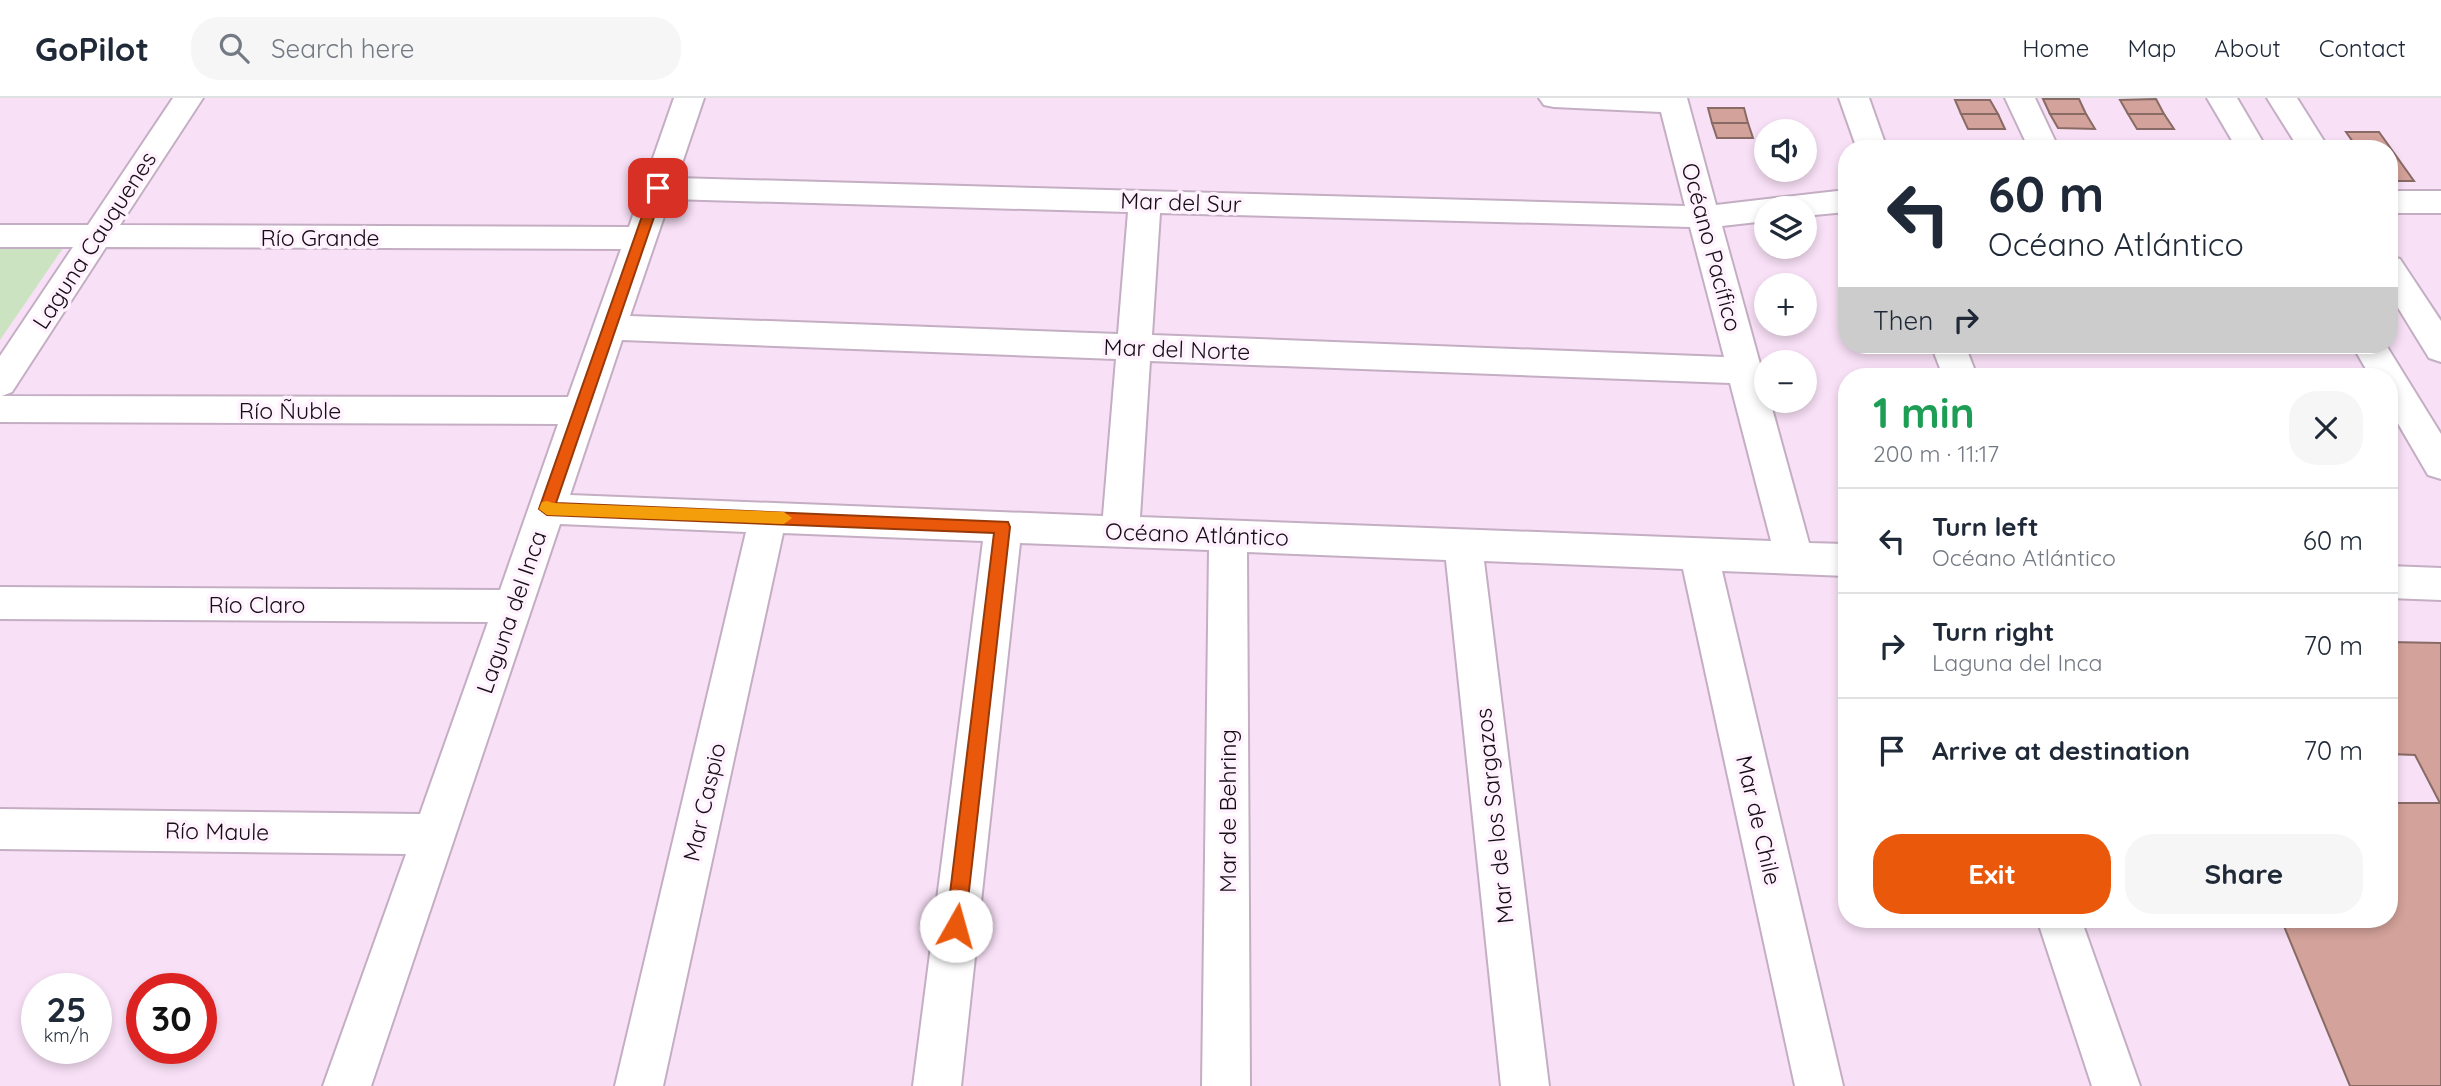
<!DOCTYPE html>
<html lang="en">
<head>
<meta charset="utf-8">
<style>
	:root { --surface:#fff; --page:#f6f6f7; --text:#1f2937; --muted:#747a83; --line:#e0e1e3; --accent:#ea580c }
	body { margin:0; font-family:Quicksand,sans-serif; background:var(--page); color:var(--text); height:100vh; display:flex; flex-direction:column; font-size:26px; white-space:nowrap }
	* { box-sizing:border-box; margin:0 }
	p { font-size:23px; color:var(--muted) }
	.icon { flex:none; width:38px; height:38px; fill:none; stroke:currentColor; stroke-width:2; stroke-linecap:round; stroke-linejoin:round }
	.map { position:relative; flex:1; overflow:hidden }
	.drawer { position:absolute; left:1838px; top:270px; width:560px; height:560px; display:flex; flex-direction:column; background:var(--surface); border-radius:28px; box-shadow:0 4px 10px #0003 }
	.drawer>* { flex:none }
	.banner { position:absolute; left:1838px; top:42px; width:560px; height:214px; border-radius:28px; box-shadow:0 4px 10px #0003; background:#fff; color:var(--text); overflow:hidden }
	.tools { position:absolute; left:1754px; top:21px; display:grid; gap:14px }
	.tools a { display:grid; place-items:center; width:63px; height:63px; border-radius:50%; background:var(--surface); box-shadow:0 4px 10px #0003; font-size:35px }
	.speed { position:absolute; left:21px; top:875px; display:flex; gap:14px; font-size:35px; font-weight:700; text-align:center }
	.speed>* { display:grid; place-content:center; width:91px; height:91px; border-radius:50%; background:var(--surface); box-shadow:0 4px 10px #0003; line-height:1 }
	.speed small { font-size:18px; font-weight:400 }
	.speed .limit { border:10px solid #d22; background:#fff; color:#111 }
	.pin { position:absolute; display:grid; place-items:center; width:60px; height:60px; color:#fff; margin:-30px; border-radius:14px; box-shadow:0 4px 10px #0006 }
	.me { position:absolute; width:77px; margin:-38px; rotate:7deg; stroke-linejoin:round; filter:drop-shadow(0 0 5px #0008) }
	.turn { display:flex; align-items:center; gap:24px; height:147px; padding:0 35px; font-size:32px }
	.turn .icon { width:91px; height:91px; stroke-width:2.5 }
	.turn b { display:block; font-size:49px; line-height:60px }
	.then { display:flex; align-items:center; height:66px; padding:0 35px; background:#0003; gap:14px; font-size:26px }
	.round { display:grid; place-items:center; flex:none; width:74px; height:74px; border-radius:28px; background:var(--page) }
	.head { display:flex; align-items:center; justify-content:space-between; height:119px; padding:0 35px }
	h1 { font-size:42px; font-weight:800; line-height:52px; color:#1e9e55 }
	.primary-button { display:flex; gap:14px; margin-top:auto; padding:14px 35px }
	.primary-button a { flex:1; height:80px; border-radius:28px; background:var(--accent); color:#fff; font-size:28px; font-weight:800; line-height:80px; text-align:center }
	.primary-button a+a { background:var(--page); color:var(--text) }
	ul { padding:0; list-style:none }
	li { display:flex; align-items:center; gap:21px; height:105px; padding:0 35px; border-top:2px solid var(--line) }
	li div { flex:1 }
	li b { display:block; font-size:26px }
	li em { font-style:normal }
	header { display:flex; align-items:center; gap:42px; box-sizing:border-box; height:98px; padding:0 35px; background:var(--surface); border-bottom:2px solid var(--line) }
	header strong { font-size:33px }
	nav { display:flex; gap:38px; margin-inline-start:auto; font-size:24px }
	.search { width:490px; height:63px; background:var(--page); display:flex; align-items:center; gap:18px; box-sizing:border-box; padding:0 24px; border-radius:28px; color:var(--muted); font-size:26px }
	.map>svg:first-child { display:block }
</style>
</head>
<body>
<header>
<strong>GoPilot</strong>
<div class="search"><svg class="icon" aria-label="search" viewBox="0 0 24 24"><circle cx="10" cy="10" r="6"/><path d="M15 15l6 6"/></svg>Search here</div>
<nav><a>Home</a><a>Map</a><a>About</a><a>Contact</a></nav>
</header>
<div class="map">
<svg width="2441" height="988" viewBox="0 0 2441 988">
	<rect width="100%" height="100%" fill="#f8e0f6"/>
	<polygon fill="#cce3c2" points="0,149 63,150 0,242"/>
	<g fill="#d3a29a" stroke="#886b65" stroke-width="2">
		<polygon points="2043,1 2079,1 2086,16 2050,16"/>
		<polygon points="2156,1 2164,16 2128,16 2120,2"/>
		<polygon points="1955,2 1990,2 1998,16 1961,16"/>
		<polygon points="1708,10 1744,10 1748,25 1712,25"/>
		<polygon points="1961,16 1998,16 2005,31 1968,31"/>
		<polygon points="2050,16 2086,16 2095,31 2058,30"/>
		<polygon points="2128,16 2164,16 2174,31 2137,31"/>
		<polygon points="1712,25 1748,25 1753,40 1717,40"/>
		<polygon points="2346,34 2379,34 2414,83 2389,83 2389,51 2358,51"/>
		<polygon points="2389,544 2441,545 2441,988 2350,988 2281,821 2389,821 2389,705 2440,705 2415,657 2389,656"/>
	</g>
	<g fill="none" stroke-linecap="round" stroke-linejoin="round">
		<defs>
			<g id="street">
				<path d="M173,0H203L120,127L629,129L674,0H704L677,80L1685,108L1661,14L1554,9L1544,7L1539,0H1687L1716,107L1846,92V114L1804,118V110H1766V123L1722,128L1762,273L1766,303H1770L1809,445L1846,446V478L1722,473L1843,988H1795L1683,471L1484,463L1549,988H1501L1446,462L1247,454L1250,988H1202L1209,452L1020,445L961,988H913L983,443L783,435L663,988H615L746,434L560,426L371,988H323L406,756L0,751V711L420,716L488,524L0,521V489L500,492L558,326L0,324V258L73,149H0V127H88ZM670,101L1128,114L1118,236L630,218ZM1160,115L1690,129L1724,259L1152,237ZM106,149L621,151L568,299L2,298L12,294ZM622,242L1116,261L1103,418L570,397ZM1150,263L1730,285L1771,443L1140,419Z"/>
				<polygon points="1839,0 1869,0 1887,51 1857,51"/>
				<polygon points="2005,0 2035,0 2059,51 2029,51"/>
				<rect x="2389" y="93" width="52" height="22"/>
				<polygon points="1931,247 1965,247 1977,278 1943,278"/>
				<polygon points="2389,468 2441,470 2441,502 2389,500"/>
				<polygon points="2037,821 2081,821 2140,988 2092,988"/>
			</g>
			<g id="secondary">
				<polygon points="2207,0 2237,0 2267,51 2237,51"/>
				<polygon points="2267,0 2297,0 2329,51 2299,51"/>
				<polygon points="2389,158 2400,161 2441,223 2441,264 2429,260 2389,195"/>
				<polygon points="2352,247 2386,247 2441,336 2441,381 2428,377 2389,310 2389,278 2370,278"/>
			</g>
		</defs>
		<use href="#street" stroke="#c4aec3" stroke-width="4"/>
		<use href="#secondary" stroke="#c4aec3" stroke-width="4"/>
		<use href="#street" fill="#fff" fill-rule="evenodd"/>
		<use href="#secondary" fill="#fff" fill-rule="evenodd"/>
	</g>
	<polygon fill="#ea580c" stroke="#983908" stroke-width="2" points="658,86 664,90 556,405 1008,424 1010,429 965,828 962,834 956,837 949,834 946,828 994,435 547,417 539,411 652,90"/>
	<polygon fill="#f59e0b" points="547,403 553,405 784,414 792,420 784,426 547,417 539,411 542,404"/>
	<g text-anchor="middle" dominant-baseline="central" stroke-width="7" stroke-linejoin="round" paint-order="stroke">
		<g font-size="23" fill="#150e15" stroke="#fff1fe">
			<text transform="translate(1181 104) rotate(2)">Mar del Sur</text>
			<text x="320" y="139">Río Grande</text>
			<text transform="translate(94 142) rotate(-57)">Laguna Cauquenes</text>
			<text transform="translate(1712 149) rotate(75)">Océano Pacífico</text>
			<text transform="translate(1177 251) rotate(2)">Mar del Norte</text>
			<text x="290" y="312">Río Ñuble</text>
			<text transform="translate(1197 436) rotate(2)">Océano Atlántico</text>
			<text x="257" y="506">Río Claro</text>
			<text transform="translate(511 514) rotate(-71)">Laguna del Inca</text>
			<text transform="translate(704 704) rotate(-77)">Mar Caspio</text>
			<text transform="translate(1227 713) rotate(-90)">Mar de Behring</text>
			<text transform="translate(1494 718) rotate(-96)">Mar de los Sargazos</text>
			<text transform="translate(1759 722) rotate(77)">Mar de Chile</text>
			<text transform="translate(217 733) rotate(1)">Río Maule</text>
		</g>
	</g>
</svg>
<div class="tools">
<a><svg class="icon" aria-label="sound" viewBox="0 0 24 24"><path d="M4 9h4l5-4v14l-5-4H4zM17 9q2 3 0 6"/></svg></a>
<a><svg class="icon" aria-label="layers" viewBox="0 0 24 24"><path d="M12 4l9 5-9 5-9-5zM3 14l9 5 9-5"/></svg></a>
<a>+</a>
<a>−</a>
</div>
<div class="speed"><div>25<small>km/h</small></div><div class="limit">30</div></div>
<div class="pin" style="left:658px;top:90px;background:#d93025"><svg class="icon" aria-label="arrive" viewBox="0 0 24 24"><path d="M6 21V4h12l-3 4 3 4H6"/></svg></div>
<svg class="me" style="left:956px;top:828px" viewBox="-20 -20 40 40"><circle r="19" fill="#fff"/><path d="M0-13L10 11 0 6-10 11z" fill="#ea580c"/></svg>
<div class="banner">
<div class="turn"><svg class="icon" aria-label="left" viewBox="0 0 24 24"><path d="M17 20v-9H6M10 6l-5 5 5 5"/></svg><div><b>60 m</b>Océano Atlántico</div></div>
<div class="then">Then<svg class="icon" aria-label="right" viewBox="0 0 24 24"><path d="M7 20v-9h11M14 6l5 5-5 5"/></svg></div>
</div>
<section class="drawer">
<div class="head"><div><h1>1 min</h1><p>200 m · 11:17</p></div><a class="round"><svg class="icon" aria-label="close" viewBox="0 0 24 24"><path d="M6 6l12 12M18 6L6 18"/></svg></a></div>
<ul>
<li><svg class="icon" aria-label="left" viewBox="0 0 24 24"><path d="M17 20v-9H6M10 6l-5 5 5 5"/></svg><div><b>Turn left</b><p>Océano Atlántico</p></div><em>60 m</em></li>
<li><svg class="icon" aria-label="right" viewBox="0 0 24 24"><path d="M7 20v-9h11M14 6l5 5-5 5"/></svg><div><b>Turn right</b><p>Laguna del Inca</p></div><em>70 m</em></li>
<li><svg class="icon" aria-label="arrive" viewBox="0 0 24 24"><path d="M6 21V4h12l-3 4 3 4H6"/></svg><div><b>Arrive at destination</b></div><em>70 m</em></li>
</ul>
<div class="primary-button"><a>Exit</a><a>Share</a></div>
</section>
</div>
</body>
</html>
